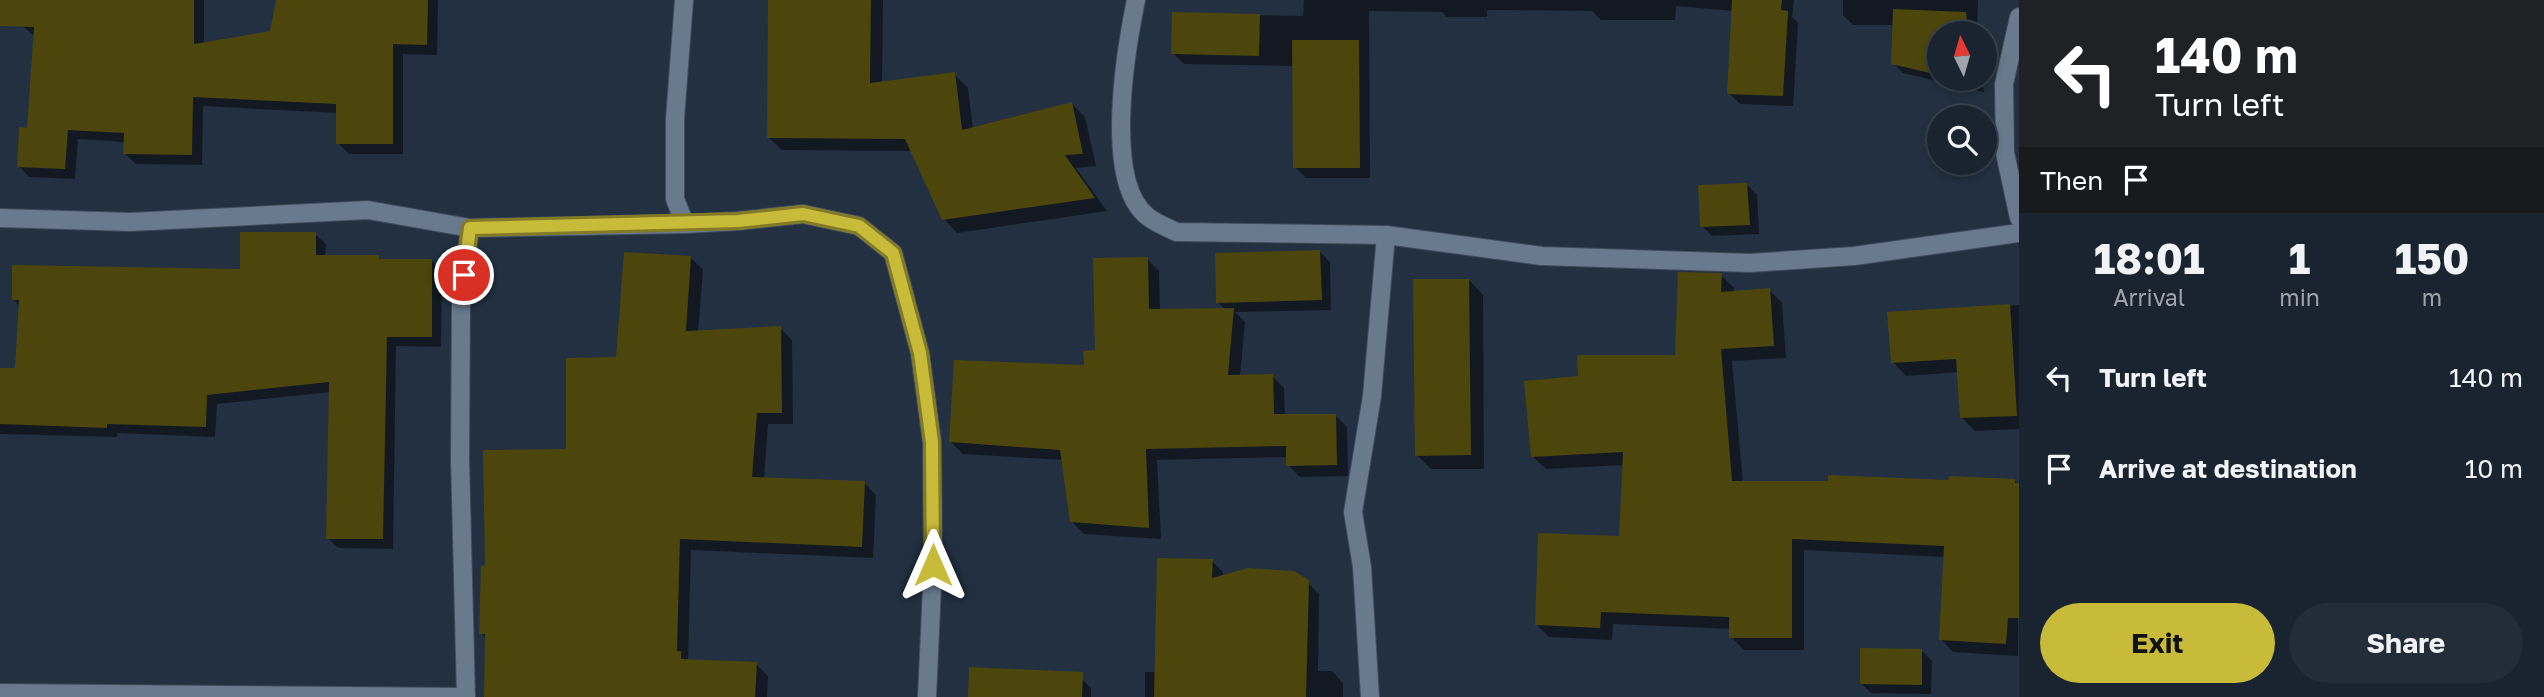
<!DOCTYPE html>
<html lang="en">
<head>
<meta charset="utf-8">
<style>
	:root { --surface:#1a2431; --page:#232c39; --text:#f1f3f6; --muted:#9fa4ab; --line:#38414d; --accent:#c9bb3a }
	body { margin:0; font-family:"Golos Text",sans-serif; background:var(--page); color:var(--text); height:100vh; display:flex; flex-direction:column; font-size:26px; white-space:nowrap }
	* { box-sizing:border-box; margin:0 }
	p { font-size:23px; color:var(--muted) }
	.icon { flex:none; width:38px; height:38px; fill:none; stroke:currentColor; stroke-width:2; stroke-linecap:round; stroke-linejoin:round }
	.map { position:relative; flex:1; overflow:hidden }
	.sheet { display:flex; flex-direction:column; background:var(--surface); width:525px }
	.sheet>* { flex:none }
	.top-card { background:#202124; color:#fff; overflow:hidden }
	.needle { width:46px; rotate:355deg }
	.controls { position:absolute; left:1927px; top:21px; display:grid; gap:14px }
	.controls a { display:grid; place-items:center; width:70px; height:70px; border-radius:50%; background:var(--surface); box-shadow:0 4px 10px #0003,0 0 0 2px var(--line); font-size:35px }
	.pin { position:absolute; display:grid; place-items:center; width:60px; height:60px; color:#fff; margin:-30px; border:4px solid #fff; border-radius:50%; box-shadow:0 2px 7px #0007 }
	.me { position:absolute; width:77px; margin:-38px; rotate:0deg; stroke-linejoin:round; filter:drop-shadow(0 0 5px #0008) }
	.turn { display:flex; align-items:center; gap:24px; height:147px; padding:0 21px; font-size:32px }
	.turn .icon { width:91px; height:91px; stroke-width:2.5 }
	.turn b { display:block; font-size:49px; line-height:60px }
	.then { display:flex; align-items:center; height:66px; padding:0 21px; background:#0003; gap:14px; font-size:26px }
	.eta { display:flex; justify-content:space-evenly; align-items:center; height:119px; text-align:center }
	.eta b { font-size:42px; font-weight:700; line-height:49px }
	.button { display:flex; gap:14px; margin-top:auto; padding:14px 21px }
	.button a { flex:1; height:80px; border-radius:42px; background:var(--accent); color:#111; font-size:28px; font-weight:700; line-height:80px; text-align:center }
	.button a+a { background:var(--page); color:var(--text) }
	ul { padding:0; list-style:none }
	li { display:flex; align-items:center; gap:21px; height:91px; padding:0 21px }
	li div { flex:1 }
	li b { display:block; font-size:26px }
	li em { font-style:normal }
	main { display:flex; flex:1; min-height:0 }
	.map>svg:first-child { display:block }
</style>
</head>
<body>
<main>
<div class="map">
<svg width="2019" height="697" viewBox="0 0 2019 697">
	<rect width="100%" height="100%" fill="#223041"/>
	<g fill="#0007">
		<polygon points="25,0 204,0 204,44 272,32 278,0 438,0 437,55 403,54 403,154 349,154 338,143 338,113 203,106 202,165 136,164 125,154 125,142 78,139 75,179 29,177 19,166 28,129 35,37 23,26"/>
		<polygon points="770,0 883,0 882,83 954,74 968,88 973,129 1072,104 1085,117 1096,166 1076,168 1107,211 957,233 944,219 913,151 782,150 768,137"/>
		<polygon points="1304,0 1794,0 1792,17 1798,23 1793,106 1740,104 1729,93 1734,11 1676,6 1675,20 1601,20 1592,11 1487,10 1487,17 1447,17 1442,12 1369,11 1370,178 1306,178 1295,167 1294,66 1184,64 1173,53 1174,14 1303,16"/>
		<polygon points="1843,0 1978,0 1977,33 1939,33 1939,79 1982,79 1984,92 1903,73 1893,63 1894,25 1853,25 1843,15"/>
		<polygon points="1747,185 1757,195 1759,234 1712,236 1702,226"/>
		<polygon points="315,234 326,244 325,256 378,257 382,261 432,261 442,271 441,347 396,346 393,549 338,548 328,538 331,392 217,404 215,437 117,433 117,437 0,434 0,370 17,370 20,306 13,299 242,271"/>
		<polygon points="1320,252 1330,262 1331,310 1235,312 1245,322 1240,377 1272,376 1284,388 1285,416 1335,415 1347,427 1348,476 1300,477 1288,465 1288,457 1157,460 1161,539 1084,534 1072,522 1063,460 963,454 951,442 1085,367 1097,352 1147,259 1159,271 1160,310 1225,310 1218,302"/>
		<polygon points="691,258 703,270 698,332 780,328 792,340 793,424 768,424 764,479 864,483 876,495 873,558 691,550 688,660 756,664 768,676 767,697 485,697 487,639 481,633 486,569 568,451 618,359"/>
		<polygon points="1721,275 1734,288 1733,292 1769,290 1782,303 1786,358 1732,361 1743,483 2015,481 2019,485 2018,656 1953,652 1941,639 1945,557 1804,550 1804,650 1744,650 1731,637 1731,629 1613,624 1612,640 1549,637 1537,625 1621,538 1625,465 1546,469 1533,457 1580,377 1677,357"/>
		<polygon points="1469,280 1483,295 1484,469 1431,469 1417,455"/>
		<polygon points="2019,305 2019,429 1975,431 1961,417 1959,372 1906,376 1893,362 1889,313"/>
		<polygon points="1212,561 1223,572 1223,577 1307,582 1319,594 1318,671 1332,671 1343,683 1343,697 1145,697 1145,672 1156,672"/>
		<polygon points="1922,651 1932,661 1931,694 1871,693 1861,683"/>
		<polygon points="1077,674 1091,688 1091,697 969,697"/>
	</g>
	<g fill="#4c460c">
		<polygon points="0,0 194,0 194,44 270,31 276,0 428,0 427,45 393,44 393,144 336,144 336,104 193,97 192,155 123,154 124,133 68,130 65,169 17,167 19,127 27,128 34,27 0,26"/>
		<polygon points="768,0 871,0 870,83 955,72 962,130 1072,102 1083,154 1065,155 1095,198 942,220 905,139 767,138"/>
		<polygon points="1732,0 1782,0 1781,10 1788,11 1783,96 1727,94"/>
		<polygon points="1893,9 1966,12 1968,33 1939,33 1939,75 1891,64"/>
		<polygon points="1172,12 1260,14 1259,56 1171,54"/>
		<polygon points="1292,40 1359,40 1360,168 1293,168"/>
		<polygon points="1747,183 1750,225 1700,227 1698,185"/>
		<polygon points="240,232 316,232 316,255 379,255 379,259 432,259 432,337 387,337 383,539 326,539 329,382 207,395 206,427 107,424 107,428 0,424 0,368 15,368 19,300 12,300 12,265 240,269"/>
		<polygon points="1320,250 1322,300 1216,303 1215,253"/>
		<polygon points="624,252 691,256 686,331 781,326 782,413 757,413 752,477 865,481 862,547 680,539 677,651 681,651 681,659 757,662 755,697 484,697 485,634 479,634 481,565 485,566 483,450 566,449 566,358 616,357"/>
		<polygon points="1148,257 1149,309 1234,308 1228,375 1273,374 1274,414 1336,414 1337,465 1286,466 1286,446 1146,449 1149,528 1070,522 1060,450 949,442 954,360 1084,365 1083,351 1095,350 1093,258"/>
		<polygon points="1678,272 1722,273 1721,292 1770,288 1774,346 1721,349 1732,481 1828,481 1828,475 1948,480 1949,476 2015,479 2015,483 2019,483 2019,618 2008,618 2006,644 1939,640 1944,546 1792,539 1792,638 1729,638 1729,617 1601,612 1600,628 1535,625 1538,533 1619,536 1623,452 1531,457 1524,381 1578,376 1577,355 1675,355"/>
		<polygon points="1413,279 1469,279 1471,455 1415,456"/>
		<polygon points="2010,304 2017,416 1960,418 1956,359 1891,363 1887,312"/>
		<polygon points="1157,558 1213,559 1212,578 1248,568 1294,571 1309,580 1306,697 1154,697"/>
		<polygon points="1860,648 1922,649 1922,685 1860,684"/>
		<polygon points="969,667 1083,672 1082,697 968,697"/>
	</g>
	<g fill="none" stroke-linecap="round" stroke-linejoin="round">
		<defs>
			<g id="minor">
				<polyline points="684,0 675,119 675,199 685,224"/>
				<path d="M1136,0C1126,49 1103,181 1147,216C1155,223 1167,227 1176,232L1386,235L1542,256L1750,263L1854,256L2019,233"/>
				<polyline points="2019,17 2004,84 2005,153 2019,218"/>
				<polyline points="0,218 130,222 368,210 470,228 461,299 460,459 466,697"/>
				<polyline points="470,228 685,224 738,221 803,214 859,226 893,253 920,353 932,442 933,565 927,697"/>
				<polyline points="0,693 466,697"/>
				<polyline points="1370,697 1362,567 1353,512 1372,396 1386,235"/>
			</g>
		</defs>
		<use href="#minor" stroke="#3f4b59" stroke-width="20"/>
		<use href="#minor" stroke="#697a8e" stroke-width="18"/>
	</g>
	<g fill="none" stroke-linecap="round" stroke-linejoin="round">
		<defs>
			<polyline id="route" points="464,275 470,228 738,221 803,214 859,226 893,253 920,353 932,442 933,565"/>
		</defs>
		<use href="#route" stroke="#837a26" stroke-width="18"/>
		<use href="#route" stroke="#c9bb3a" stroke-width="12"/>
	</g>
</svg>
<div class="controls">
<a><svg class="needle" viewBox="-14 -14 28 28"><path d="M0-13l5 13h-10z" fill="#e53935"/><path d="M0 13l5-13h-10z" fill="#9fa4ab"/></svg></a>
<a><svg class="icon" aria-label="search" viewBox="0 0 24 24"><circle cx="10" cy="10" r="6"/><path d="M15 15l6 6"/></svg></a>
</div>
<div class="pin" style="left:464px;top:275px;background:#d93025"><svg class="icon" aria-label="arrive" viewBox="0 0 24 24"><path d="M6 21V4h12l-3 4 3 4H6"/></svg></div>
<svg class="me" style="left:933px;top:565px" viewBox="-20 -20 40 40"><path d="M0-17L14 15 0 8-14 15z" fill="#c9bb3a" stroke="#fff" stroke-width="4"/></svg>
</div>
<section class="sheet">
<div class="top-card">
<div class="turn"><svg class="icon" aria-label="left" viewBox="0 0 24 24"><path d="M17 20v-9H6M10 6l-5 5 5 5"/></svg><div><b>140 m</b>Turn left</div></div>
<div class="then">Then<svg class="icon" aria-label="arrive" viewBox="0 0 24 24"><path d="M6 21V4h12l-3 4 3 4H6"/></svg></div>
</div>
<div class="eta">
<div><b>18:01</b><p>Arrival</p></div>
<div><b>1</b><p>min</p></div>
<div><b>150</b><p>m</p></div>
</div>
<ul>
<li><svg class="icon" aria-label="left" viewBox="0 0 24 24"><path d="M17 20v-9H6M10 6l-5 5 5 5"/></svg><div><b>Turn left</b></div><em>140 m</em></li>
<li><svg class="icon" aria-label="arrive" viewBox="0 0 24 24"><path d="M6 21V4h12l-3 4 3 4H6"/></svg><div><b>Arrive at destination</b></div><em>10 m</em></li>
</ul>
<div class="button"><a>Exit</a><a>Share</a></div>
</section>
</main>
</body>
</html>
